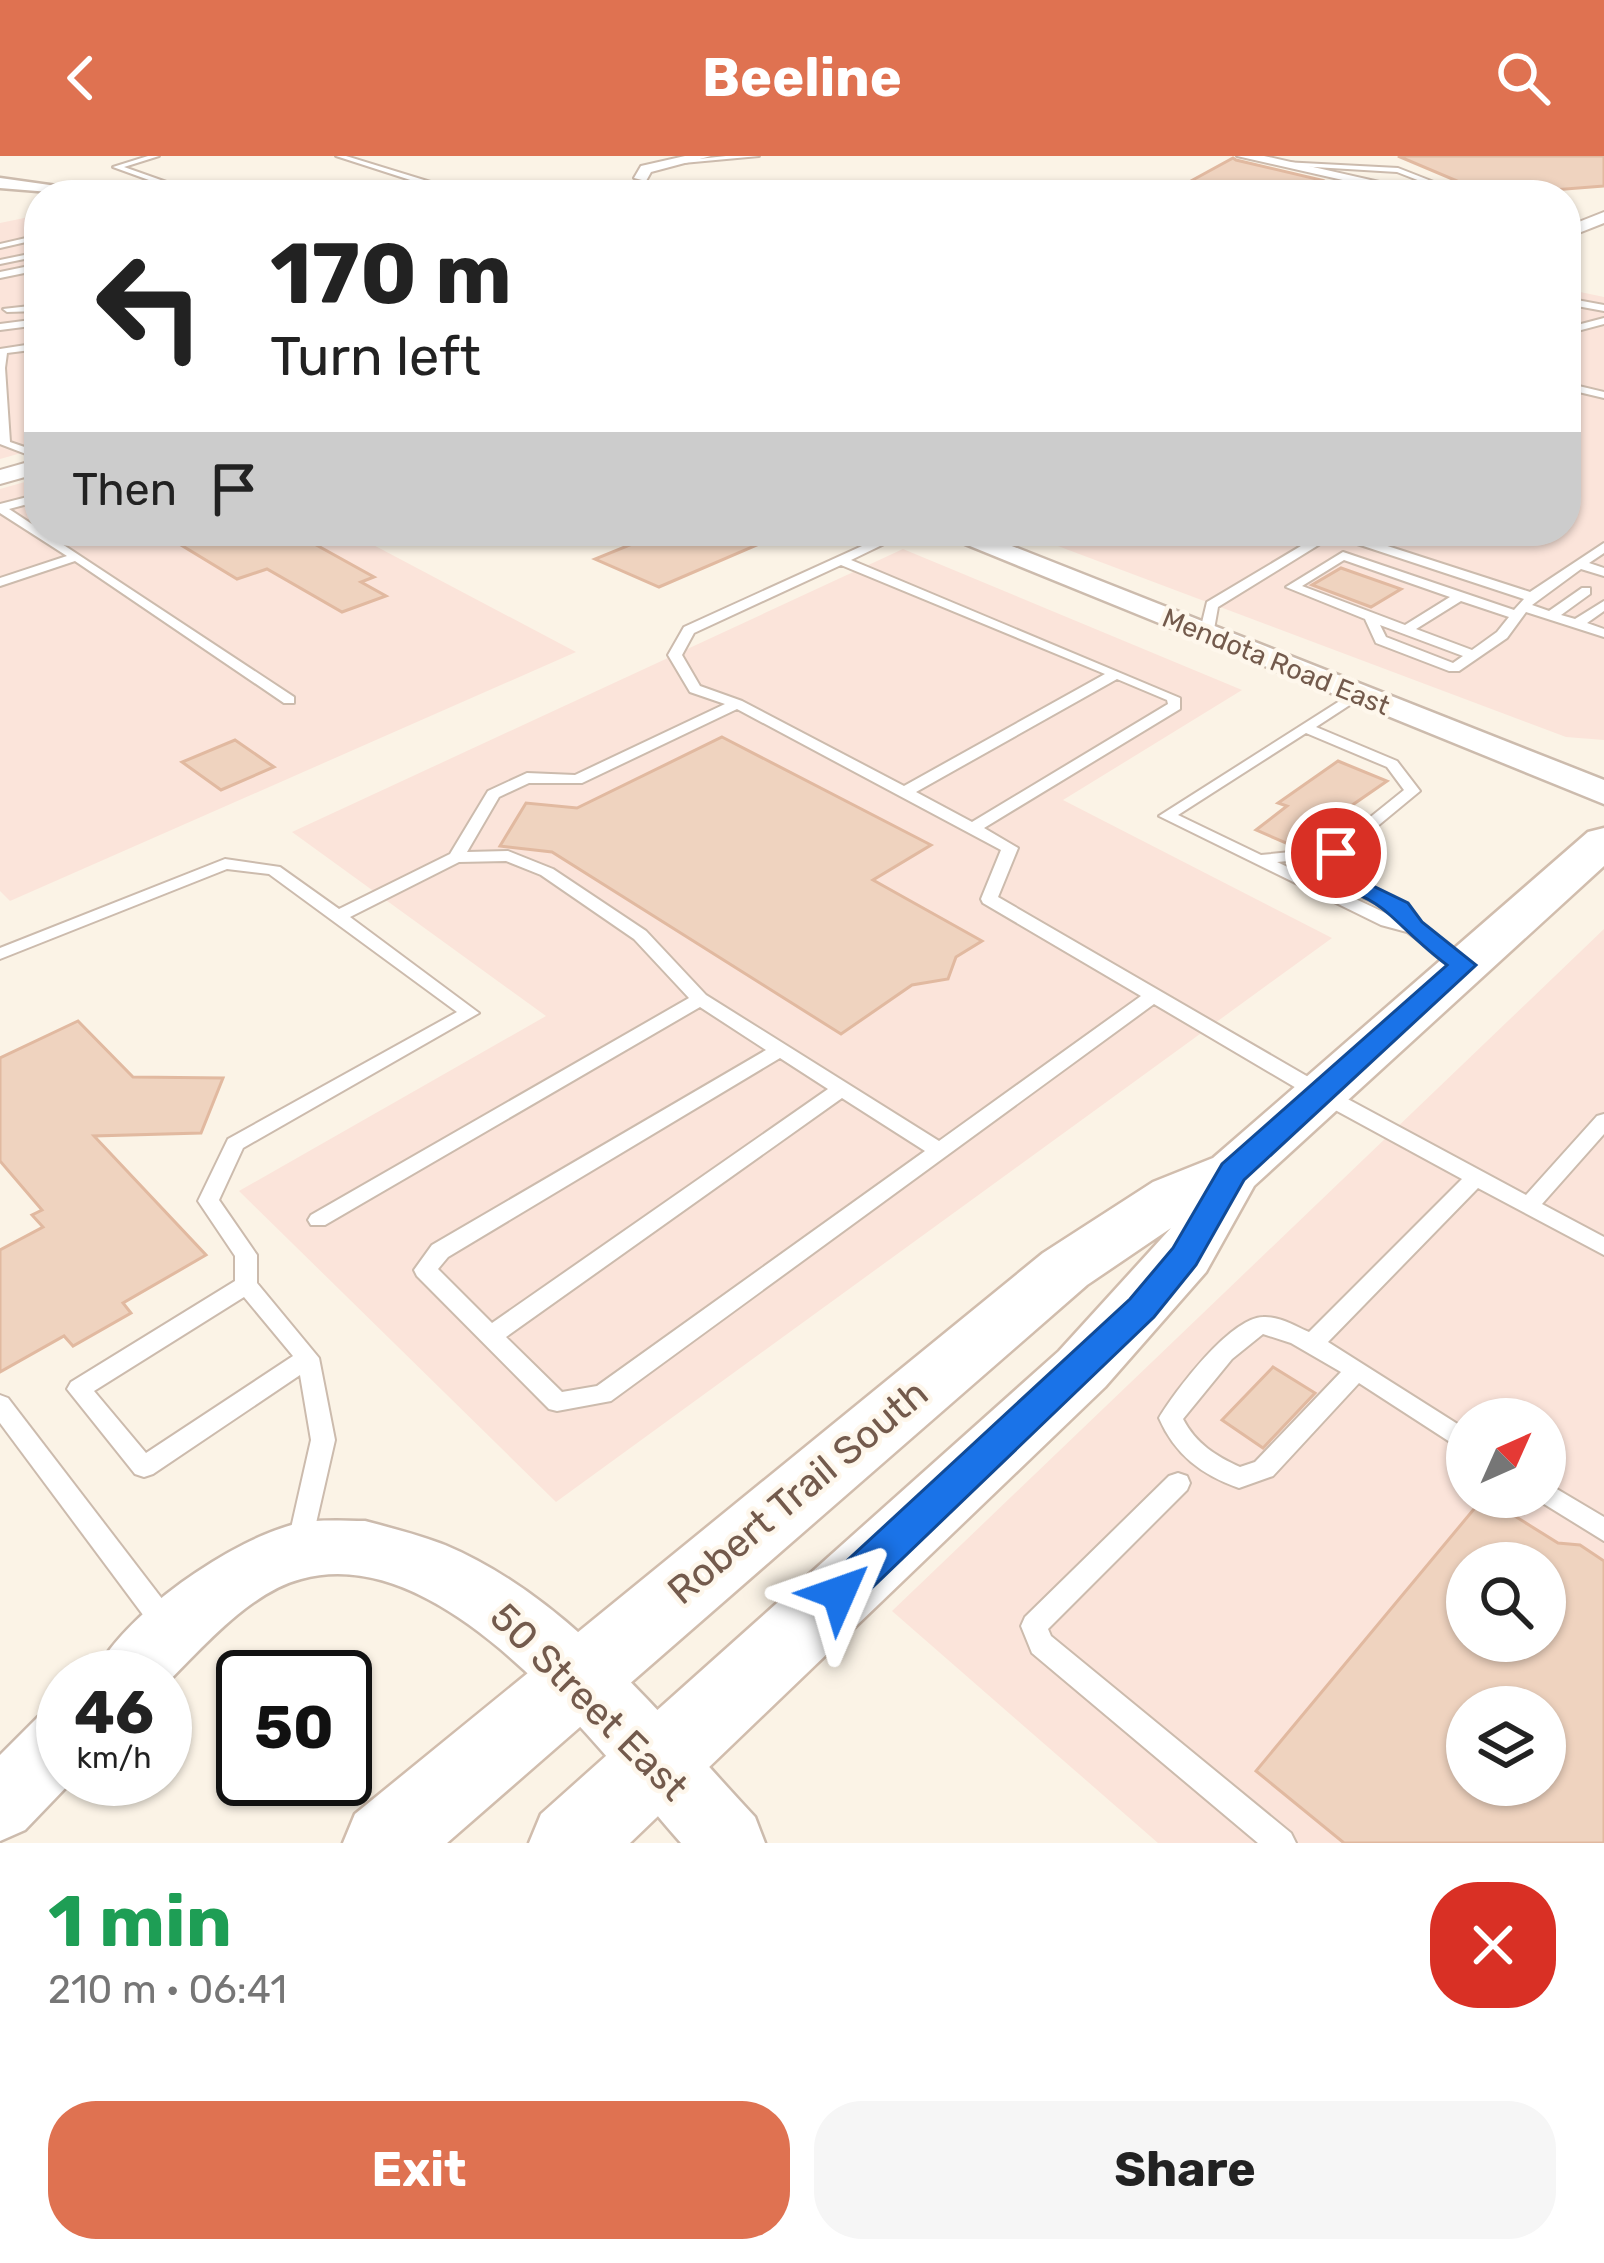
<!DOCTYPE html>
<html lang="en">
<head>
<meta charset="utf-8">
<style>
	:root { --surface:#fff; --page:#f6f6f6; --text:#222; --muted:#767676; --accent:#df7251 }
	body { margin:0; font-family:Rubik,sans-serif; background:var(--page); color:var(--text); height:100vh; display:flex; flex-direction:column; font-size:45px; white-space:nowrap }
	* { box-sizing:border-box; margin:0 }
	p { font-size:39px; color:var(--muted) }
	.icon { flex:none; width:66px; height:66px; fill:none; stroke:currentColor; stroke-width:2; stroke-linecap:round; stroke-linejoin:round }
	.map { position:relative; height:1687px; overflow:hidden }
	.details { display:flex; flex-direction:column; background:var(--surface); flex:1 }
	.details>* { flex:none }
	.top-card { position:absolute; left:24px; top:24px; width:1557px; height:366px; border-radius:48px; box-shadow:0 3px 9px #0004; background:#fff; color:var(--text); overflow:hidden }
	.needle { width:78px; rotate:45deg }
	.fabs { position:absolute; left:1446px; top:1242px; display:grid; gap:24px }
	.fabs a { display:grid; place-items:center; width:120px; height:120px; border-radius:50%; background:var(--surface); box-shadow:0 3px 9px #0004; font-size:60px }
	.speed { position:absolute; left:36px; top:1494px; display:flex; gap:24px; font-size:60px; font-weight:700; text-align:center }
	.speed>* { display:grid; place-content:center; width:156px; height:156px; border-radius:50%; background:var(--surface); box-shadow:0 3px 9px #0004; line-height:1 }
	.speed small { font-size:30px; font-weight:400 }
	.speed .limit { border:6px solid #111; border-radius:18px; background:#fff; color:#111 }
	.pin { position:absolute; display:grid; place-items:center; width:102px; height:102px; color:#fff; margin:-51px; border:6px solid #fff; border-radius:50%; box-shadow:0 3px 12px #0007 }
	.me { position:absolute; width:132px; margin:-66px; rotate:47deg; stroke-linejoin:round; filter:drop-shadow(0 0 9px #0008) }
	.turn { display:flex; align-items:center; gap:42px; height:252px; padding:0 48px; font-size:54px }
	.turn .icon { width:156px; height:156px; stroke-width:2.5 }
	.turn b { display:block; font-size:84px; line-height:102px }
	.then { display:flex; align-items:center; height:114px; padding:0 48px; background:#0003; gap:24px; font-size:45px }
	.round { display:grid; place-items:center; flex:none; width:126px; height:126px; border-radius:48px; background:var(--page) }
	.headline { display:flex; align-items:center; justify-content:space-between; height:204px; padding:0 48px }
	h1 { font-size:72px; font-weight:700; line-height:90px; color:#1e9e55 }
	.button { display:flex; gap:24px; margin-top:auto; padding:24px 48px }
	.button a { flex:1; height:138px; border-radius:48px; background:var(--accent); color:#fff; font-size:48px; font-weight:700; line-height:138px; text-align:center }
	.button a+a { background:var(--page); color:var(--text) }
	header { display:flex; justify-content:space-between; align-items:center; height:156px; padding:0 48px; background:var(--accent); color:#fff; font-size:54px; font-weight:700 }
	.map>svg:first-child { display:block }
</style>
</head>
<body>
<header><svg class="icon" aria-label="back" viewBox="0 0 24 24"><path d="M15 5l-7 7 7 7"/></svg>Beeline<svg class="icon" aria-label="search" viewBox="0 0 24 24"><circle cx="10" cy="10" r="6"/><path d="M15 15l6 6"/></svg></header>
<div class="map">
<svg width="1604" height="1687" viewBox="0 0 1604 1687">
	<rect width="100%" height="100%" fill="#fbf3e6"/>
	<g fill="#fbe4da" fill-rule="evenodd">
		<polygon points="39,59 39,292 0,303 0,67"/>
		<polygon points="1566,133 1604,141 1604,584 1566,581 1018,375 1566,375"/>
		<polygon points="39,322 39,375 347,375 576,496 10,745 0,735 0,333"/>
		<polygon points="903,393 1242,534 1063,644 1332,782 556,1346 239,1035 546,860 292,676"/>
		<path d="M1604,773V1687H1158L892,1455ZM1467,1263H1545V1341H1467ZM1467,1407H1545V1485H1467ZM1467,1551H1545V1629H1467Z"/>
	</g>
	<g fill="#efd3bf" stroke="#e1b9a0" stroke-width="3" fill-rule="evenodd">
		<polygon points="1398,0 1604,0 1604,30 1490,39"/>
		<polygon points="1233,2 1236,4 1321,24 1291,39 1189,26"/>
		<polygon points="158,375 291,375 374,421 361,426 386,440 342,456 267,413 237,423"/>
		<polygon points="664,375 789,375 659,431 595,403"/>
		<polygon points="1341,412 1401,433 1371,451 1312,429"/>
		<polygon points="722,581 931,689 873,724 982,785 956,801 948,823 912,829 841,878 552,696 500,690 526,647 577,652"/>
		<polygon points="235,584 274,611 221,634 182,606"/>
		<polygon points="1338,605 1387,625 1293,690 1256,674 1287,650 1278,647"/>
		<polygon points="78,865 133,921 223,922 201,977 94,980 206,1099 123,1147 131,1157 73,1190 64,1180 0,1216 0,1094 43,1071 32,1059 42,1054 0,1005 0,902"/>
		<polygon points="1273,1211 1315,1237 1263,1292 1222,1264"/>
		<path d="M1484,1341L1558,1387L1580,1389L1604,1405V1687H1344L1256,1615ZM1467,1407H1545V1485H1467ZM1467,1551H1545V1629H1467Z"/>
	</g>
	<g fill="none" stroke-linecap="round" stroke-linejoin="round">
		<defs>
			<g id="service">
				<polygon points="148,0 159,0 124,11 172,28 337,39 171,32 113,11"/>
				<polygon points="336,0 346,0 437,28 523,39 437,32 416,39 405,39 429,30"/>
				<polygon points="726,0 759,0 683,7 680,5"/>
				<polygon points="1283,6 1398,12 1467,39 1456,39 1397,16 1281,9"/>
				<polygon points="39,79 39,83 0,92 0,88"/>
				<polygon points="39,96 39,100 0,108 0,104"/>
				<polygon points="39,108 39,114 0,122 0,116"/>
				<polygon points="1566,142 1604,149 1604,155 1566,148"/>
				<polygon points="39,149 39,155 7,156 3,153"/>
				<polygon points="1604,162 1604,168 1566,178 1566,172"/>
				<polygon points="39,163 39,169 0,174 0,168"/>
				<polygon points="39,187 39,193 7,197 5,212 10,286 39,296 39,303 0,288 0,193"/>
				<polygon points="1566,227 1604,236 1604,242 1566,233"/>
				<polygon points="39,338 39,345 9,353 294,541 294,547 284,547 75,405 0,430 0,422 67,400 0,357 0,348"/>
				<polygon points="406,375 440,375 421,383"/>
				<path d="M895,375H911L851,404L1180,542V553L984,672L1018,692L998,741L1329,933L1526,1039L1597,960L1604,958V978L1542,1048L1604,1081V1099L1478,1032L1328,1186L1467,1274V1297L1359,1227L1273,1320L1239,1332C1202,1319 1175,1299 1159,1262C1175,1235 1230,1162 1263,1161C1279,1160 1295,1170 1309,1176L1462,1023L1315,943L1154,848L611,1245L557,1255L549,1253L417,1120L414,1114L432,1089L766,894L700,851L325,1069H311L308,1064L311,1059L689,842L634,783L541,719L506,705L459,706L350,761L479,857L243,992L219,1044L257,1099V1127L319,1202L335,1284L309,1398L300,1401L291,1398L287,1390L311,1284L300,1219L153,1318L144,1321L135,1318L67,1233L71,1226L235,1125V1100L198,1045L228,983L457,856L269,718L227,713L0,803V792L225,703L280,711L339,753L450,698L488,635L527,617L575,619L725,548L690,536L668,499L684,471ZM841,409L1105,518L904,630L742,545L700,530L682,499L694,477ZM1117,523L1167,544L1168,548L972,666L916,636ZM737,553L1001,694L981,743L983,747L1141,840L939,985L706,839L646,775L553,713L508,695L467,696L499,641L529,627H582ZM780,902L828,933L492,1167L438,1113L448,1101ZM842,942L925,995L597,1230L562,1236L506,1181ZM244,1141L293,1200L146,1297L94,1235ZM1263,1178L1291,1187L1341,1216L1255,1306L1240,1311C1216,1300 1196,1288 1183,1263L1232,1203Z"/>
				<path d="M1326,375H1341L1530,436L1604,387V397L1589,407L1604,412V420L1581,413L1532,449L1549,455L1582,432H1590V438L1561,459L1575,463L1604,445V455L1587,467L1604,473V481L1526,456L1507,482L1459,515H1449L1376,487L1365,463L1286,431L1343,396L1514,454L1524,443L1333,380L1218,451L1213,479L1206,483L1201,482L1199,479L1207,446ZM1344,404L1450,441L1405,469L1302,430ZM1461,445L1509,461L1497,476L1472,494L1416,473ZM1380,469L1463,500L1453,507L1386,481Z"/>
				<path d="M1357,534L1362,535V541L1316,571L1397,605L1420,635L1345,697L1360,727L1405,748L1419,768L1469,805L1472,809L1469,813H1457L1407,776L1381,769L1159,660ZM1306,577L1387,611L1404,634L1332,692L1261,699L1178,659ZM1331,701L1347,734L1393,756L1398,763L1277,706Z"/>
				<polygon points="0,1239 8,1242 176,1461 180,1470 176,1479 167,1482 158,1479 0,1267"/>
				<polygon points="1178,1317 1187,1320 1190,1327 1187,1334 1048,1473 1051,1480 1291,1677 1296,1687 1258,1687 1032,1497 1021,1470 1025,1461 1169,1320"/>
				<polygon points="1545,1326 1604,1361 1604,1385 1536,1343 1535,1341 1545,1341"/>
			</g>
			<g id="minor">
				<polygon points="685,0 711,0 651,16 646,25 634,22 641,10"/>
				<polygon points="1237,0 1264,0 1437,39 1409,39"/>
				<polygon points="1604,56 1604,67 1566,82 1566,71"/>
				<polygon points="39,303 39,317 0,328 0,314"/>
			</g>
			<g id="tertiary">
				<polygon points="0,22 78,33 87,39 0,32"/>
				<polygon points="933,375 974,375 1604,624 1604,648"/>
				<path d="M365,1365C392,1372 419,1379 445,1389C571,1442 664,1564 755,1661L765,1687H681C599,1594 445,1383 301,1423C250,1436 201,1493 165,1529V1521H93C120,1460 234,1381 300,1367C320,1363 344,1365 365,1365Z"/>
				<polygon points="63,1551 63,1623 74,1623 25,1674 0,1685 0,1599 38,1561"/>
			</g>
			<polygon id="secondary" points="1604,672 1604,710 1254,1030 1206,1116 1105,1231 630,1687 529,1687 541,1658 1059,1195 1171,1072 1087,1129 447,1687 343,1687 355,1658 1043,1097 1153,1026 1213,1002 1588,676"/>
		</defs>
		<use href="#service" stroke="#ccbbad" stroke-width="4"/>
		<use href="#minor" stroke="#ccbbad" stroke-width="4"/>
		<use href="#tertiary" stroke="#ccbbad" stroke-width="5"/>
		<use href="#secondary" stroke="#d1bdad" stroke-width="5"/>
		<use href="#service" fill="#fff" fill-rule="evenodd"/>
		<use href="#minor" fill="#fff" fill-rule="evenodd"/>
		<use href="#tertiary" fill="#fff" fill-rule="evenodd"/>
		<use href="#secondary" fill="#fff" fill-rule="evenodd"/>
	</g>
	<path fill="#1a73e8" stroke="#114b97" stroke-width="3" d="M1336,689L1344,691L1363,725L1408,747L1422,766L1476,809L1244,1024L1196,1109L1154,1161L853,1450L839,1455L825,1450L819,1437L825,1425L1130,1143L1173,1092L1222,1008L1447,809C1425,793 1409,776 1390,759C1355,727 1352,752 1323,697Z"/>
	<g text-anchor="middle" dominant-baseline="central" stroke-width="9" stroke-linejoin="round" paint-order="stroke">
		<g font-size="27" fill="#735a4c" stroke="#fef7ec">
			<text transform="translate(1276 506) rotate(22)">Mendota Road East</text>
		</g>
		<g font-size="39" fill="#735a4c" stroke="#fef7ec">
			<text transform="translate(798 1336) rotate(-40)">Robert Trail South</text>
			<text transform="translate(589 1546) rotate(45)">50 Street East</text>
		</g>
	</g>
</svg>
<div class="fabs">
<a><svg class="needle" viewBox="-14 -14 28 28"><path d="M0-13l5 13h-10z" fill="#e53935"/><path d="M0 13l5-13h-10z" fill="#767676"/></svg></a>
<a><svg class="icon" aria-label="search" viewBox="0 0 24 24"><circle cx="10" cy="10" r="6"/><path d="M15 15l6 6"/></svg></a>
<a><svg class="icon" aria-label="layers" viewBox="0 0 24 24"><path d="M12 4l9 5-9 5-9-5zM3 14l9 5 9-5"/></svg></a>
</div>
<div class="speed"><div>46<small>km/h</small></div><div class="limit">50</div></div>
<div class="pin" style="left:1336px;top:697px;background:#d93025"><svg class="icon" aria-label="arrive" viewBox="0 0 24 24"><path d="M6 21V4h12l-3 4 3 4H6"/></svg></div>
<svg class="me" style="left:839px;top:1437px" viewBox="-20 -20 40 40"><path d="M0-17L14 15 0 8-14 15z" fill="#1a73e8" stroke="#fff" stroke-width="4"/></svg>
<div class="top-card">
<div class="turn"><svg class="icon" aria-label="left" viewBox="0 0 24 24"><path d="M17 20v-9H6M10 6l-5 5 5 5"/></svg><div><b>170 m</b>Turn left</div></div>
<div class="then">Then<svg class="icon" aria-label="arrive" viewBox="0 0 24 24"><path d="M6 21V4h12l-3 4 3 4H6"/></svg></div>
</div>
</div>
<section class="details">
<div class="headline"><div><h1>1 min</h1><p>210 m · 06:41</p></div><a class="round" style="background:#d93025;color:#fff"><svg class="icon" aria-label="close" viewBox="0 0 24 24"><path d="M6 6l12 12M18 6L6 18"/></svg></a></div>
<div class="button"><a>Exit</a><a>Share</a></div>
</section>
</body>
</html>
